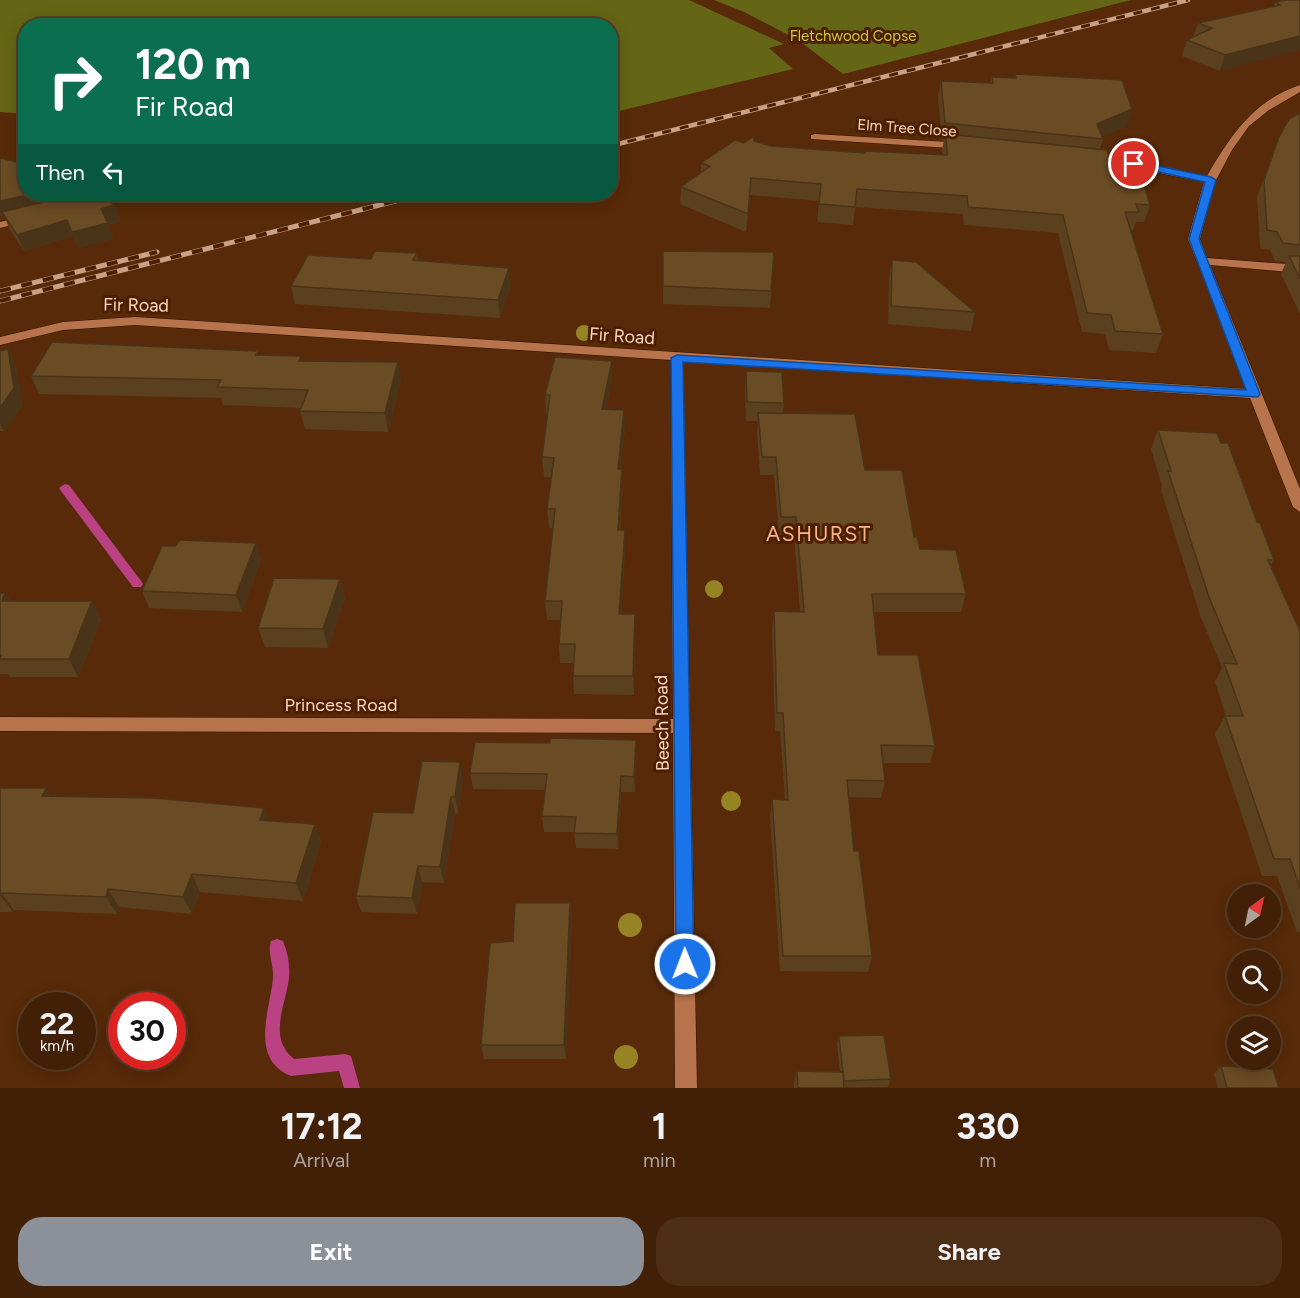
<!DOCTYPE html>
<html lang="en">
<head>
<meta charset="utf-8">
<style>
	:root { --surface:#422007; --page:#4c2d15; --text:#f1f3f6; --muted:#aea39b; --line:#5a3e28; --accent:#8c9099 }
	body { margin:0; font-family:Figtree,sans-serif; background:var(--page); color:var(--text); height:100vh; display:flex; flex-direction:column; font-size:22px; white-space:nowrap }
	* { box-sizing:border-box; margin:0 }
	p { font-size:20px; color:var(--muted) }
	.icon { flex:none; width:33px; height:33px; fill:none; stroke:currentColor; stroke-width:2; stroke-linecap:round; stroke-linejoin:round }
	.map { position:relative; height:1088px; overflow:hidden }
	.sheet { display:flex; flex-direction:column; background:var(--surface); flex:1 }
	.sheet>* { flex:none }
	.banner { position:absolute; left:18px; top:18px; width:600px; height:183px; border-radius:24px; box-shadow:0 3px 15px #0003,0 0 0 2px var(--line); background:#0b6e4f; color:#fff; overflow:hidden }
	.needle { width:39px; rotate:33deg }
	.tools { position:absolute; left:1227px; top:884px; display:grid; gap:12px }
	.tools a { display:grid; place-items:center; width:54px; height:54px; border-radius:50%; background:var(--surface); box-shadow:0 3px 15px #0003,0 0 0 2px var(--line); font-size:30px }
	.speed { position:absolute; left:18px; top:992px; display:flex; gap:12px; font-size:30px; font-weight:700; text-align:center }
	.speed>* { display:grid; place-content:center; width:78px; height:78px; border-radius:50%; background:var(--surface); box-shadow:0 3px 15px #0003,0 0 0 2px var(--line); line-height:1 }
	.speed small { font-size:15px; font-weight:400 }
	.speed .limit { border:9px solid #d22; background:#fff; color:#111 }
	.pin { position:absolute; display:grid; place-items:center; width:51px; height:51px; color:#fff; margin:-26px; border:3px solid #fff; border-radius:50%; box-shadow:0 2px 6px #0007 }
	.me { position:absolute; width:66px; margin:-33px; rotate:359deg; stroke-linejoin:round; filter:drop-shadow(0 0 4px #0008) }
	.turn { display:flex; align-items:center; gap:21px; height:126px; padding:0 18px; font-size:27px }
	.turn .icon { width:78px; height:78px; stroke-width:2.5 }
	.turn b { display:block; font-size:42px; line-height:51px }
	.then { display:flex; align-items:center; height:57px; padding:0 18px; background:#0003; gap:12px; font-size:22px }
	.eta { display:flex; justify-content:space-evenly; align-items:center; height:102px; text-align:center }
	.eta b { font-size:36px; font-weight:700; line-height:42px }
	.primary-button { display:flex; gap:12px; margin-top:auto; padding:12px 18px }
	.primary-button a { flex:1; height:69px; border-radius:24px; background:var(--accent); color:#fff; font-size:24px; font-weight:700; line-height:69px; text-align:center }
	.primary-button a+a { background:var(--page); color:var(--text) }
	.map>svg:first-child { display:block }
</style>
</head>
<body>
<div class="map">
<svg width="1300" height="1088" viewBox="0 0 1300 1088">
	<rect width="100%" height="100%" fill="#582a09"/>
	<g fill="#646615">
		<polygon points="0,0 689,0 784,44 769,48 793,69 611,113 610,26 26,26 25,114 0,112"/>
		<polygon points="714,0 1131,0 843,74 798,40 744,12"/>
	</g>
	<g fill="none" stroke-linecap="round" stroke-linejoin="round">
		<g fill="#ba4182" fill-rule="evenodd">
			<polygon points="65,484 69,485 141,581 143,584 141,587 133,587 61,491 59,488"/>
			<path d="M277,939L283,941C288,953 290,965 289,978C287,999 272,1029 285,1049C287,1053 291,1056 294,1059L345,1054L351,1056L360,1088H344L339,1071L291,1076C249,1059 270,1010 273,978C274,966 267,951 271,941Z"/>
		</g>
		<defs>
			<g id="service">
				<polygon points="113,194 129,194 84,207 78,204"/>
				<polygon points="25,216 31,219 29,221 0,228 0,222"/>
			</g>
			<g id="minor">
				<path d="M1300,85V92L1269,110L1249,126L1232,150L1215,182L1200,239L1207,258L1300,265V273L1210,265L1300,489V512L1293,507L1250,398L683,361L697,1088H675L673,733L0,731V717L673,719L671,360L135,325L63,330L0,345V337L63,322L135,317L1247,389L1188,239L1204,182L1120,165L1115,162L1120,159L1207,176C1230,136 1254,100 1300,85Z"/>
				<polygon points="815,134 965,143 970,146 965,149 811,139 811,135"/>
			</g>
		</defs>
		<use href="#service" stroke="#351501" stroke-width="1"/>
		<use href="#minor" stroke="#351501" stroke-width="1"/>
		<use href="#service" fill="#b7744c" fill-rule="evenodd"/>
		<use href="#minor" fill="#b7744c" fill-rule="evenodd"/>
		<defs>
			<polyline id="rail-far1" points="610,146 1188,0"/>
			<g id="rail">
				<polyline points="0,291 157,252"/>
				<polyline points="0,301 423,194"/>
			</g>
		</defs>
		<use href="#rail-far1" stroke="#c9a088" stroke-width="4.5"/>
		<use href="#rail" stroke="#c9a088" stroke-width="5"/>
		<use href="#rail-far1" stroke="#4c1f00" stroke-width="3" stroke-dasharray="9" stroke-linecap="butt"/>
		<use href="#rail" stroke="#4c1f00" stroke-width="4" stroke-dasharray="11" stroke-linecap="butt"/>
	</g>
	<g fill="#958324">
		<circle cx="584" cy="333" r="8"/>
		<circle cx="714" cy="589" r="9"/>
		<circle cx="731" cy="801" r="10"/>
		<circle cx="630" cy="925" r="12"/>
		<circle cx="626" cy="1057" r="12"/>
	</g>
	<g fill="#5a401f">
		<polygon points="1286,0 1220,71 1182,56 1187,40 1193,37 1198,23 1274,6 1275,2"/>
		<polygon points="1015,74 1127,126 1102,136 1103,139 1100,149 1110,158 1150,205 1144,222 1136,222 1133,230 1130,230 1163,334 1156,353 1109,350 1105,334 1082,332 1058,233 964,225 963,214 855,207 853,225 817,222 819,201 750,195 746,232 680,204 681,187 701,173 701,163 744,143 754,141 771,146 865,153 943,155 942,151 944,140 942,140 938,97 941,81 990,83 992,77 1015,78"/>
		<polygon points="1300,113 1300,314 1281,274 1286,262 1275,261 1270,250 1260,248 1257,197 1279,137"/>
		<polygon points="0,158 26,194 75,194 115,205 120,221 108,225 113,239 78,248 73,236 24,251 9,228 5,218 3,219 0,214"/>
		<polygon points="663,251 774,252 770,308 663,304"/>
		<polygon points="417,253 418,261 509,268 511,286 500,318 295,304 291,286 371,259"/>
		<polygon points="892,260 975,312 971,331 888,324 889,279"/>
		<polygon points="0,351 16,366 22,405 4,431 0,431"/>
		<polygon points="259,355 302,361 401,380 388,432 305,429 300,411 301,408 223,405 221,398 39,394 31,376"/>
		<polygon points="612,361 612,380 606,409 625,429 620,469 622,469 622,489 620,530 625,530 625,550 621,614 635,614 634,695 574,694 573,676 574,663 560,663 559,644 561,620 547,620 545,601 553,528 549,528 547,509 551,477 544,477 542,457 548,414 546,414 545,395"/>
		<polygon points="746,371 784,403 783,413 865,470 914,537 920,549 966,594 961,612 874,612 878,655 935,746 930,763 883,763 885,781 881,798 849,797 854,851 872,956 868,972 780,971 770,816 772,799 785,800 780,731 775,731 772,629 774,611 800,612 794,535 779,535 774,475 760,475 757,431 758,421 746,421 745,390"/>
		<polygon points="1158,430 1221,443 1274,560 1271,565 1300,631 1300,932 1297,932 1277,876 1262,876 1215,734 1225,716 1226,716 1215,682 1222,668 1200,615 1161,490 1162,486 1151,449"/>
		<polygon points="256,543 261,560 242,612 149,608 142,591 175,546"/>
		<polygon points="340,579 345,598 328,648 265,647 258,628"/>
		<polygon points="0,593 5,593 10,601 101,619 78,677 10,677 8,674 0,674"/>
		<polygon points="636,740 635,792 621,792 618,849 576,848 574,832 544,832 542,816 545,790 473,789 470,773 550,743"/>
		<polygon points="463,779 458,814 455,813 444,883 422,882 417,914 361,912 356,896"/>
		<polygon points="0,788 51,796 264,808 269,821 315,824 321,842 303,901 200,892 192,914 119,907 117,914 14,910 13,912 0,912"/>
		<polygon points="570,903 572,918 566,1059 484,1059 481,1045 513,941"/>
		<polygon points="839,1036 891,1079 888,1087 794,1088 794,1084 797,1071 840,1072 837,1044"/>
		<polygon points="1221,1066 1279,1088 1218,1088 1214,1074"/>
	</g>
	<g fill="#4a3419">
		<polygon points="1300,36 1300,50 1220,71 1225,55"/>
		<polygon points="1132,109 1127,126 1097,138 1097,124"/>
		<polygon points="32,194 75,194 78,200 2,212 5,218 3,219 0,212 0,201"/>
		<polygon points="115,205 120,221 108,225 113,239 78,248 73,236 24,251 17,235"/>
		<polygon points="509,268 511,286 500,318 498,300"/>
		<polygon points="8,349 16,366 22,405 4,431 0,423 0,408"/>
		<polygon points="612,361 612,380 602,428 602,409"/>
		<polygon points="398,362 401,380 388,432 385,413"/>
		<polygon points="624,410 625,429 618,488 618,469"/>
		<polygon points="622,469 622,489 618,549 618,530"/>
		<polygon points="625,530 625,550 620,633 619,614"/>
		<polygon points="256,543 261,560 242,612 236,595"/>
		<polygon points="340,579 345,598 328,648 323,629"/>
		<polygon points="5,593 16,612 2,601"/>
		<polygon points="92,601 101,619 78,677 69,659"/>
		<polygon points="635,614 635,633 634,695 633,676"/>
		<polygon points="636,740 636,756 635,792 634,777"/>
		<polygon points="460,762 463,779 458,814 455,797"/>
		<polygon points="621,776 621,792 618,849 617,834"/>
		<polygon points="46,788 57,806 42,796"/>
		<polygon points="451,797 455,813 444,883 440,867"/>
		<polygon points="264,808 271,826 260,820"/>
		<polygon points="315,824 321,842 303,901 296,883"/>
		<polygon points="418,866 422,882 417,914 412,898"/>
		<polygon points="192,874 200,892 192,914 183,897"/>
		<polygon points="108,889 119,907 117,914 106,897"/>
		<polygon points="1,893 14,910 13,912 0,895"/>
		<polygon points="570,903 572,918 566,1059 564,1045"/>
	</g>
	<g fill="#694b24" stroke="#4a3419" stroke-width="1.5">
		<polygon points="1286,0 1300,0 1300,36 1225,55 1187,40 1212,28 1198,23 1280,5 1275,2"/>
		<polygon points="1015,74 1122,80 1132,109 1097,124 1103,139 945,123 941,81 993,83 992,77 1016,78"/>
		<polygon points="1300,113 1300,245 1283,243 1277,232 1267,230 1264,180 1279,137 1289,119"/>
		<polygon points="946,134 1107,150 1110,158 1127,153 1135,154 1150,205 1136,204 1139,212 1125,212 1163,334 1115,331 1111,315 1087,313 1063,215 968,207 967,196 857,189 855,207 819,204 821,184 751,178 748,214 681,187 710,166 701,163 735,140 744,143 754,136 754,141 771,146 865,153 865,151 947,155"/>
		<polygon points="0,158 26,164 26,194 32,194 0,201"/>
		<polygon points="77,194 91,194 115,205 101,209 108,223 72,232 67,220 17,235 2,212"/>
		<polygon points="375,251 417,253 413,260 509,268 498,300 291,286 308,255 371,259"/>
		<polygon points="663,251 774,252 771,291 663,286"/>
		<polygon points="1289,256 1300,256 1300,279"/>
		<polygon points="892,260 916,262 975,312 891,306"/>
		<polygon points="52,342 258,351 256,355 301,356 299,361 398,362 385,413 300,411 308,390 217,387 221,380 31,376"/>
		<polygon points="8,349 14,388 0,408 0,351"/>
		<polygon points="555,357 612,361 602,409 624,410 618,469 622,469 618,530 625,530 619,614 635,614 633,676 573,676 575,644 559,644 562,601 545,601 555,509 547,509 554,458 542,457 550,395 545,395"/>
		<polygon points="746,371 782,372 784,403 747,402"/>
		<polygon points="758,413 855,414 865,470 902,470 914,537 917,537 920,549 956,550 966,594 872,594 878,655 918,655 935,746 881,745 885,781 847,780 854,851 859,851 872,956 783,956 772,799 788,800 783,713 777,713 774,611 804,612 796,517 781,517 776,457 762,457"/>
		<polygon points="1158,430 1217,433 1221,443 1228,443 1257,522 1260,523 1274,560 1268,560 1300,631 1300,888 1290,859 1274,859 1225,716 1243,716 1224,663 1237,664 1209,597 1168,471 1171,471"/>
		<polygon points="180,540 256,543 236,595 142,591 162,546 175,546"/>
		<polygon points="274,578 340,579 323,629 258,628"/>
		<polygon points="0,593 5,593 2,601 92,601 69,659 0,659 1,656 0,656"/>
		<polygon points="550,738 636,740 634,777 621,776 617,834 574,833 576,817 542,816 547,774 470,773 475,742 550,743"/>
		<polygon points="422,761 460,762 455,797 451,797 440,867 418,866 412,898 356,896 373,812 413,813"/>
		<polygon points="0,788 46,788 42,796 154,798 264,808 260,820 315,824 296,883 192,874 183,897 108,889 106,897 1,893 0,895"/>
		<polygon points="515,903 570,903 564,1045 481,1045 490,943 513,941"/>
		<polygon points="884,1035 891,1079 844,1081 839,1036"/>
		<polygon points="1221,1066 1273,1069 1279,1088 1227,1088"/>
		<polygon points="797,1071 843,1072 844,1088 798,1088"/>
	</g>
	<polygon fill="#1a73e8" stroke="#114b97" stroke-width="1.5" points="1134,161 1211,177 1216,180 1199,239 1260,394 1258,397 683,362 694,964 692,971 685,973 679,971 676,964 671,358 677,355 1246,390 1189,239 1205,182 1131,166 1131,162"/>
	<g text-anchor="middle" dominant-baseline="central" stroke-width="6" stroke-linejoin="round" paint-order="stroke">
		<g font-size="15" fill="#c7cb3b" stroke="#4c1f00">
			<text x="853" y="36">Fletchwood Copse</text>
		</g>
		<g font-size="15" fill="#fbd5c1" stroke="#4c1f00">
			<text transform="translate(907 128) rotate(4)">Elm Tree Close</text>
		</g>
		<g font-size="18" fill="#fbd5c1" stroke="#4c1f00">
			<text transform="translate(136 305) rotate(1)">Fir Road</text>
			<text transform="translate(622 336) rotate(4)">Fir Road</text>
			<text x="341" y="705">Princess Road</text>
			<text transform="translate(662 723) rotate(-91)">Beech Road</text>
		</g>
		<g font-size="21" letter-spacing="1.5" fill="#fab289" stroke="#4c1f00">
			<text x="819" y="533">ASHURST</text>
		</g>
	</g>
</svg>
<div class="tools">
<a><svg class="needle" viewBox="-14 -14 28 28"><path d="M0-13l5 13h-10z" fill="#e53935"/><path d="M0 13l5-13h-10z" fill="#aea39b"/></svg></a>
<a><svg class="icon" aria-label="search" viewBox="0 0 24 24"><circle cx="10" cy="10" r="6"/><path d="M15 15l6 6"/></svg></a>
<a><svg class="icon" aria-label="layers" viewBox="0 0 24 24"><path d="M12 4l9 5-9 5-9-5zM3 14l9 5 9-5"/></svg></a>
</div>
<div class="speed"><div>22<small>km/h</small></div><div class="limit">30</div></div>
<div class="pin" style="left:1134px;top:164px;background:#d93025"><svg class="icon" aria-label="arrive" viewBox="0 0 24 24"><path d="M6 21V4h12l-3 4 3 4H6"/></svg></div>
<svg class="me" style="left:685px;top:964px" viewBox="-20 -20 40 40"><circle r="17" fill="#1a73e8" stroke="#fff" stroke-width="3"/><path d="M0-11L8 9 0 5-8 9z" fill="#fff"/></svg>
<div class="banner">
<div class="turn"><svg class="icon" aria-label="right" viewBox="0 0 24 24"><path d="M7 20v-9h11M14 6l5 5-5 5"/></svg><div><b>120 m</b>Fir Road</div></div>
<div class="then">Then<svg class="icon" aria-label="left" viewBox="0 0 24 24"><path d="M17 20v-9H6M10 6l-5 5 5 5"/></svg></div>
</div>
</div>
<section class="sheet">
<div class="eta">
<div><b>17:12</b><p>Arrival</p></div>
<div><b>1</b><p>min</p></div>
<div><b>330</b><p>m</p></div>
</div>
<div class="primary-button"><a>Exit</a><a>Share</a></div>
</section>
</body>
</html>
